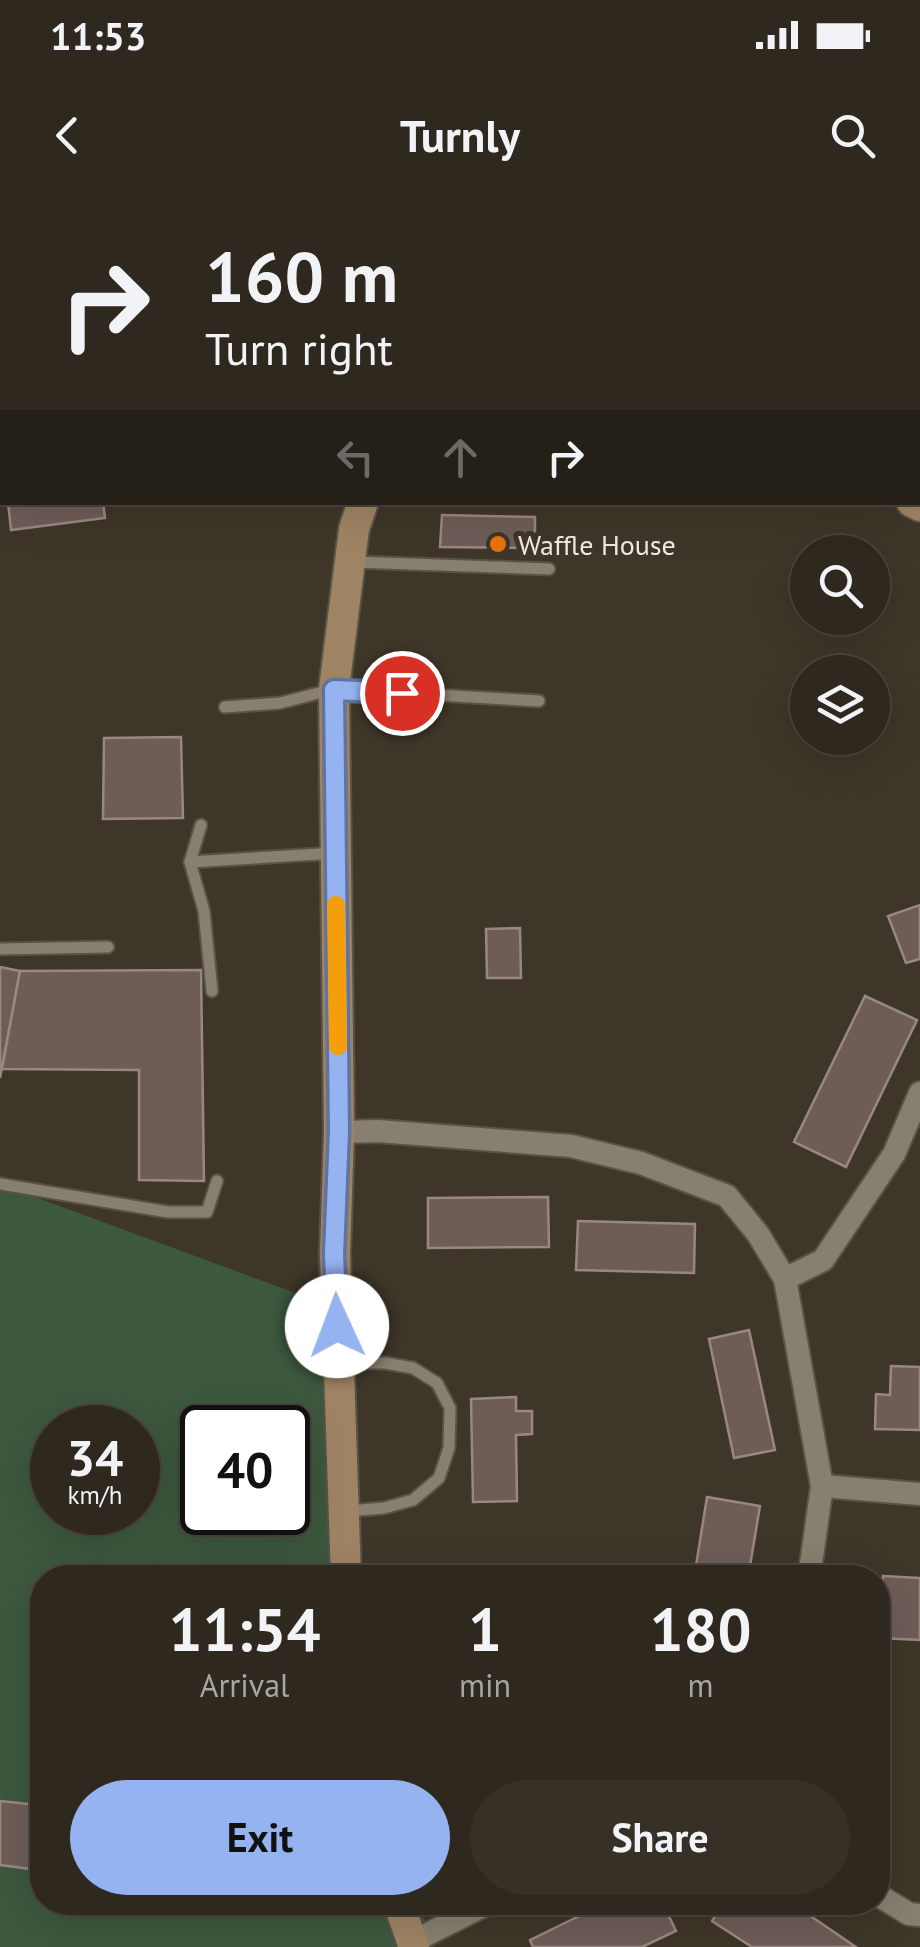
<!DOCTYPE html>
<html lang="en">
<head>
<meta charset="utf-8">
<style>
	:root { --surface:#2e281e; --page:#363027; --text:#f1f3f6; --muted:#a7a6a4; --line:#49443c; --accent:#95b2f1 }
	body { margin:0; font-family:"PT Sans",sans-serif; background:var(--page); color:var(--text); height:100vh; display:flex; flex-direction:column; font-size:38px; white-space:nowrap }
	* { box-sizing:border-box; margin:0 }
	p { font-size:32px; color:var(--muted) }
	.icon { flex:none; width:55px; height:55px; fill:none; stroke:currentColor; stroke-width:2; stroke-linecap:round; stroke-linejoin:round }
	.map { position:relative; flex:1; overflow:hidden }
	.side { position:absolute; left:30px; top:1365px; width:860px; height:350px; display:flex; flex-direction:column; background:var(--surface); border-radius:40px; box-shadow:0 10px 40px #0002,0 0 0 2px var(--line) }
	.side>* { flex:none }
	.banner { position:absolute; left:0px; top:0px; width:920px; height:305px; box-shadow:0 10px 40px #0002,0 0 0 2px var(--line); background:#2e281e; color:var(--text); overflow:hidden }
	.tools { position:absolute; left:790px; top:335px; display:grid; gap:20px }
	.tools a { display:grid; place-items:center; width:100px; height:100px; border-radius:50%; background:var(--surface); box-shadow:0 10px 40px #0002,0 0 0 2px var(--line); font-size:50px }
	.speed { position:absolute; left:30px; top:1205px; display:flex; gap:20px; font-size:50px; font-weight:700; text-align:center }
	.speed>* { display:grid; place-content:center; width:130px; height:130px; border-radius:50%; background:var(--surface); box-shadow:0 10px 40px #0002,0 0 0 2px var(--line); line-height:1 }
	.speed small { font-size:25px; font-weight:400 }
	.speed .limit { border:5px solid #111; border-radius:15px; background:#fff; color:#111 }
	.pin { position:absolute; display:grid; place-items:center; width:85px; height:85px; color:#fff; margin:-42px; border:5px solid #fff; border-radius:50%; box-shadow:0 2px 10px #0007 }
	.me { position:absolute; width:110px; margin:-55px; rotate:358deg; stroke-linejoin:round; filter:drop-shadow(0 0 8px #0008) }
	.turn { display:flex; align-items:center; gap:35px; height:210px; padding:0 40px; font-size:45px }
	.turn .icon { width:130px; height:130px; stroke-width:2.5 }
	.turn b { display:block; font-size:70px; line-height:85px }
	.lanes { display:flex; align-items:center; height:95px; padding:0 40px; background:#0003; justify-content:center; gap:50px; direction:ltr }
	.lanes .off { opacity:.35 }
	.eta { display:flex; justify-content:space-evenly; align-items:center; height:170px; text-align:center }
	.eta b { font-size:60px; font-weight:700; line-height:70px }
	.button { display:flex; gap:20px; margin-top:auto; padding:20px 40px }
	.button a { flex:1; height:115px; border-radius:60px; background:var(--accent); color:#111; font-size:40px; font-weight:700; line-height:115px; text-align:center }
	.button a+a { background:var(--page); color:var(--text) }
	.status { display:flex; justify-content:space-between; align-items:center; height:70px; padding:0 50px; background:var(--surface); direction:ltr }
	.status svg { height:28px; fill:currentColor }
	header { display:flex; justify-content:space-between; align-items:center; height:130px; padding:0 40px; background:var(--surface); font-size:45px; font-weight:700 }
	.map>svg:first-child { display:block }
</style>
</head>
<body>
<div class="status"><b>11:53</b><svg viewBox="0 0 49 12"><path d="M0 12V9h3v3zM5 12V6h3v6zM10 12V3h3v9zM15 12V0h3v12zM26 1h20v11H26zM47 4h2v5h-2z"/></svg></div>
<header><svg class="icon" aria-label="back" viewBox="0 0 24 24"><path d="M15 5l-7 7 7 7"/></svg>Turnly<svg class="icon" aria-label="search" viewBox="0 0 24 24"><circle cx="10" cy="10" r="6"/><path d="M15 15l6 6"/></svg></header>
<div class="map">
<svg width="920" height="1747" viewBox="0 0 920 1747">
	<rect width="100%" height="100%" fill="#3e3628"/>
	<path fill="#3c583e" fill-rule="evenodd" d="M0,984L320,1102L336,1377L42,1378V1702L418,1703L434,1747H0ZM52,1228H138V1312H52ZM202,1228H288V1312H202Z"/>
	<g fill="#6e5c57" stroke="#9b8781" stroke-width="2.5">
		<polygon points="661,0 760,0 661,2"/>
		<polygon points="8,302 103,302 105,318 11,330"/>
		<polygon points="442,315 535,317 535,348 440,347"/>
		<polygon points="181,537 183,618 103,619 104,538"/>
		<polygon points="920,705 920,759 906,763 888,716"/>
		<polygon points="520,728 521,778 487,778 486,729"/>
		<polygon points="0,767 20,771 0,878"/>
		<polygon points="201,770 204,981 139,980 139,870 2,869 20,771"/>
		<polygon points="865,796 917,820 846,967 794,942"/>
		<polygon points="548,997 549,1047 428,1048 428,998"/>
		<polygon points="578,1021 695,1024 694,1073 576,1070"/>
		<polygon points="749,1130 775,1250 734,1258 709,1139"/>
		<polygon points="891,1166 920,1167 920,1230 875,1229 876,1194 890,1195"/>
		<polygon points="516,1197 516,1211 532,1211 532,1234 516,1235 517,1301 473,1302 471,1199"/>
		<polygon points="707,1297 760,1306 748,1378 694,1378"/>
		<polygon points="883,1376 920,1378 920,1440 880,1438"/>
		<polygon points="0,1601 38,1605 31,1669 0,1665"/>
		<polygon points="608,1702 662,1702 676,1731 642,1747 533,1747 530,1740"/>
		<polygon points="724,1702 790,1702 856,1747 752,1747 712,1721"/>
	</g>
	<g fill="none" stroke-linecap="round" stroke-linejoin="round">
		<defs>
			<g id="lane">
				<polyline points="192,0 192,2"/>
				<polyline points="784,0 789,2"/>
				<polyline points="852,0 852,2"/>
				<polyline points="0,243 2,255"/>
				<polyline points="354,362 549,369"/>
				<polyline points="225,507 280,503 334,489 539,501"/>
				<polyline points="190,662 201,625"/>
				<polyline points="0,749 108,747"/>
				<polyline points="212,791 204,711 190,662 336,653"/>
				<polyline points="0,984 168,1012 207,1012 217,981"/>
				<polyline points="341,1163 385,1163 413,1168 437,1183 450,1208 449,1248 439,1278 413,1300 384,1308 348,1311"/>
			</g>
			<g id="street">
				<polyline points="339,932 378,931 571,946 641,963 727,996 758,1034 785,1079 822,1286 809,1378"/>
				<polyline points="785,1079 823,1060 894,954 920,893"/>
				<polyline points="822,1286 920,1294"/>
				<polyline points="878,1695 909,1714 920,1715"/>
				<polyline points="412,1742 491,1702"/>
			</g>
			<g id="secondary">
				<polyline points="493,2 494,0"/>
				<polyline points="0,119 2,119"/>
				<polyline points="912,302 920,306"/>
				<polyline points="346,1378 335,1054 339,932 334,489 354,329 363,302"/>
				<polyline points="398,1702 414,1747"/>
			</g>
		</defs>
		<use href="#lane" stroke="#595346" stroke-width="15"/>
		<use href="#street" stroke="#595346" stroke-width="26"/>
		<use href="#secondary" stroke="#595346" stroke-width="34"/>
		<use href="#lane" stroke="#877f6f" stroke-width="11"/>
		<use href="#street" stroke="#877f6f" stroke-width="22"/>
		<use href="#secondary" stroke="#9f8464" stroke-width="30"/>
	</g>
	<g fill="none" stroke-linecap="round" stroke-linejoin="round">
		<defs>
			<polyline id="route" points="337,1126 334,1054 339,932 334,490 402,493"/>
		</defs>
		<use href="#route" stroke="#61749d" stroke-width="25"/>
		<use href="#route" stroke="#95b2f1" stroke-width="18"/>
		<polyline stroke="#f59e0b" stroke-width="18" points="336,705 338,846"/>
	</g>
	<circle fill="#e8710a" stroke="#3e3628" stroke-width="4" cx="498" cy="344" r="10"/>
	<g text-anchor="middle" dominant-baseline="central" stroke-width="10" stroke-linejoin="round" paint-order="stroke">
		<g font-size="28" fill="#eeeae1" stroke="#3e3628" text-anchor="start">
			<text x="518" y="344">Waffle House</text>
		</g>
	</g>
</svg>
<div class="tools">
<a><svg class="icon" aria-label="search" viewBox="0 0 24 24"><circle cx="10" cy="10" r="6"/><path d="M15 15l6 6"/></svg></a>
<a><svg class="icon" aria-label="layers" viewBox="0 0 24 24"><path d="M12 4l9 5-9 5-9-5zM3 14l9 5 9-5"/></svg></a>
</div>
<div class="speed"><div>34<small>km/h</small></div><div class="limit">40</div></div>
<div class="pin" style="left:402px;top:493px;background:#d93025"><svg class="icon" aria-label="arrive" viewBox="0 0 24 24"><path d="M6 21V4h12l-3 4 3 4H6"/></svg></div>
<svg class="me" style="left:337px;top:1126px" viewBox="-20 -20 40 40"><circle r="19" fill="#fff"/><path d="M0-13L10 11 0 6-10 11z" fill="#95b2f1"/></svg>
<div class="banner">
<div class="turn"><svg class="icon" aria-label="right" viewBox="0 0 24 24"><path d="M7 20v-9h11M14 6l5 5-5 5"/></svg><div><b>160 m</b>Turn right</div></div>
<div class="lanes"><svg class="icon off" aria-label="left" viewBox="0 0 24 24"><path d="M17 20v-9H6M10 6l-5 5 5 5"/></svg><svg class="icon off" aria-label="ahead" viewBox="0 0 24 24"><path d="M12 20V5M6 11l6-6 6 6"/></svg><svg class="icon" aria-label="right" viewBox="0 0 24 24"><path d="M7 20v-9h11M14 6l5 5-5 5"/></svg></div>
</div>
<section class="side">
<div class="eta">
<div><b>11:54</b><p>Arrival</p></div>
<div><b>1</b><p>min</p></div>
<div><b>180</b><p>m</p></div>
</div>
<div class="button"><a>Exit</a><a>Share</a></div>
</section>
</div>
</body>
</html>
